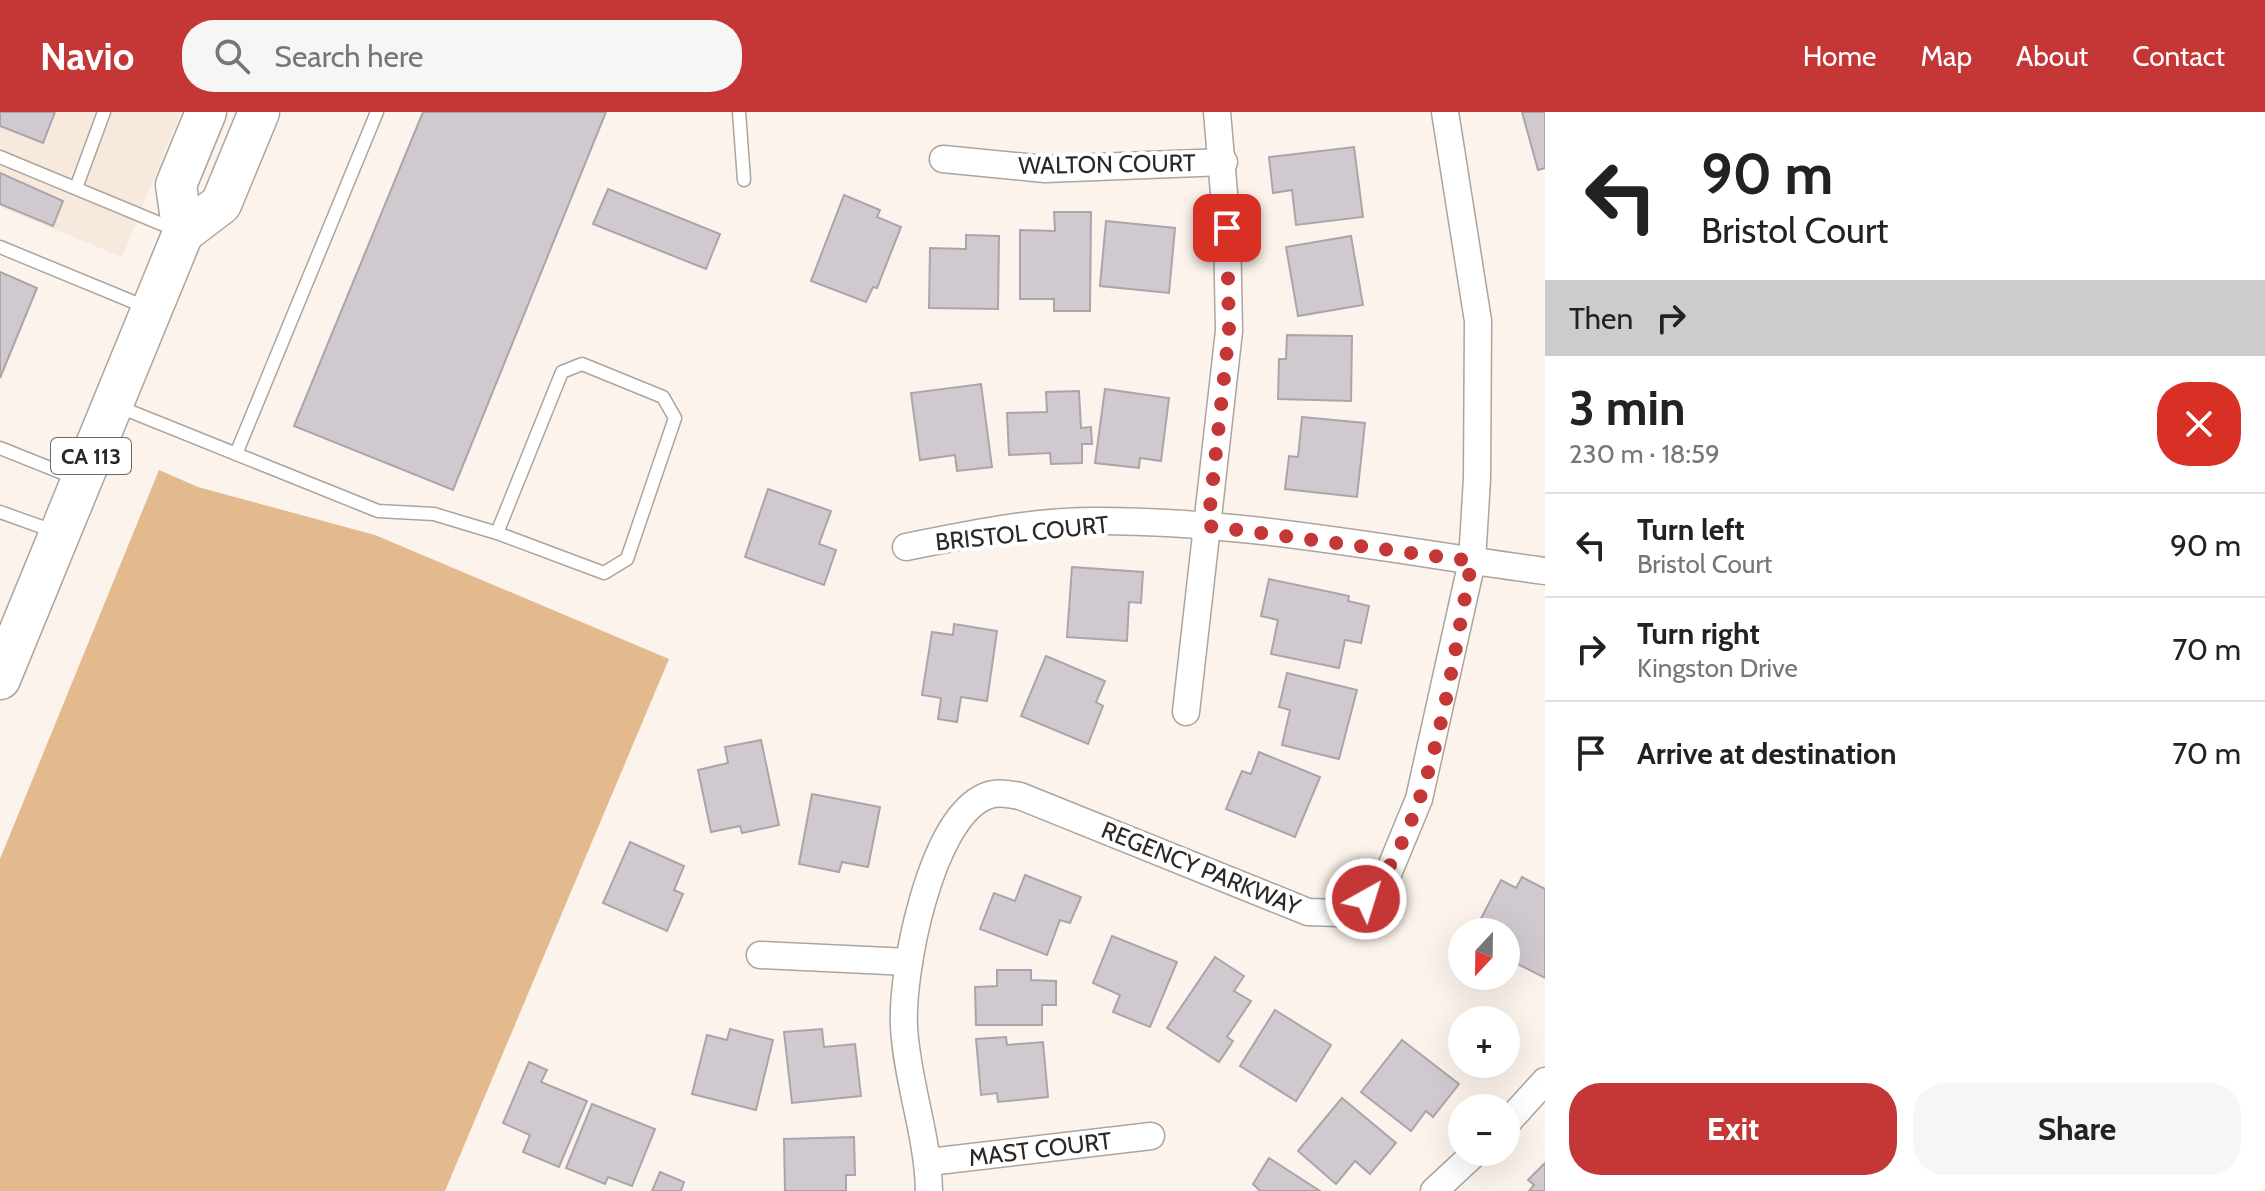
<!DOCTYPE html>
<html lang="en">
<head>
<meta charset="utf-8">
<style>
	:root { --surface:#fff; --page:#f6f6f6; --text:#222; --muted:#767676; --line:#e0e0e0; --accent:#c53636 }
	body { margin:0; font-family:Cabin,sans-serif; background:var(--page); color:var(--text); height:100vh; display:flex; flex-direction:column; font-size:30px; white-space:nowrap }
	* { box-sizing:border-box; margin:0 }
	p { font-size:26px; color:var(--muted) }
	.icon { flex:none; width:44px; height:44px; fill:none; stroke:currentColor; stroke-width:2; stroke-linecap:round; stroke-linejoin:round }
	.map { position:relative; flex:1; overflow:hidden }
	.details { display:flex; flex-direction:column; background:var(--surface); width:720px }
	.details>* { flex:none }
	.banner { background:#fff; color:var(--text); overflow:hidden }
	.needle { width:52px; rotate:202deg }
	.tools { position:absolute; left:1448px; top:806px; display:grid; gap:16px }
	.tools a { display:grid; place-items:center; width:72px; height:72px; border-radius:50%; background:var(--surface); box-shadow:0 8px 32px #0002; font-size:40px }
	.pin { position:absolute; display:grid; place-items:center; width:68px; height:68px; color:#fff; margin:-34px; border-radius:16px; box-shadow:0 4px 12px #0006 }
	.me { position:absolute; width:88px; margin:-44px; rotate:39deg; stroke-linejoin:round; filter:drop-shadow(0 0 6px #0008) }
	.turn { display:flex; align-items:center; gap:28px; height:168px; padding:0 24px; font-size:36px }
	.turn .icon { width:104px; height:104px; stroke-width:2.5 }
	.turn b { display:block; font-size:56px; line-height:68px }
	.then { display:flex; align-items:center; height:76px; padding:0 24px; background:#0003; gap:16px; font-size:30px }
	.round { display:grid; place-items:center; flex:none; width:84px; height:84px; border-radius:32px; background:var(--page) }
	.overview { display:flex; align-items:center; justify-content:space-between; height:136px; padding:0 24px }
	h1 { font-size:48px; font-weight:700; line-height:60px }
	.primary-button { display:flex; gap:16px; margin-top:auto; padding:16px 24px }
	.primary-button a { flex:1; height:92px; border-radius:32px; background:var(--accent); color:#fff; font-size:32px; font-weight:700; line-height:92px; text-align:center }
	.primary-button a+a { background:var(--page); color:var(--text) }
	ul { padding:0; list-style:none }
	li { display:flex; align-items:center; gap:24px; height:104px; padding:0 24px; border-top:2px solid var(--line) }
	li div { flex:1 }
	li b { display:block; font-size:30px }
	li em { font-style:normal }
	header { display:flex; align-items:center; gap:48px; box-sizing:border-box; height:112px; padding:0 40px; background:var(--accent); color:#fff }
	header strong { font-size:38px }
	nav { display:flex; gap:44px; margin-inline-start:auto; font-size:28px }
	.search { width:560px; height:72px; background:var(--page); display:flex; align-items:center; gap:20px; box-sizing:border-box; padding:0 28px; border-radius:32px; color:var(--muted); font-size:30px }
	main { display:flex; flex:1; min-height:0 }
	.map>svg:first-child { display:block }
</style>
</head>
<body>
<header>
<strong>Navio</strong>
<div class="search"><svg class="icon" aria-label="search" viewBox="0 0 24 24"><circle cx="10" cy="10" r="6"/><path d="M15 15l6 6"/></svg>Search here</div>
<nav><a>Home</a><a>Map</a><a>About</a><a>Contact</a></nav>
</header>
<main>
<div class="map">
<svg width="1545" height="1079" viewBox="0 0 1545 1079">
	<rect width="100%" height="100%" fill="#fcf4ec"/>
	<polygon fill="#f7e9db" points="0,0 181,0 122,145 0,95"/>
	<polygon fill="#e3b98e" points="159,358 198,375 375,423 669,547 445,1079 0,1079 0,747"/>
	<g fill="#d1c9d0" stroke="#aca4ab" stroke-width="2">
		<polygon points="0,0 55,0 43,31 0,14"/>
		<polygon points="423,0 606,0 453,378 294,314"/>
		<polygon points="1522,0 1545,0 1545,56 1538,58"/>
		<polygon points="1354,35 1363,105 1296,113 1292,78 1273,81 1269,45"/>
		<polygon points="0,61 63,89 53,114 0,92"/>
		<polygon points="608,77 720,122 706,157 593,112"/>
		<polygon points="844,83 880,98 877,105 901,115 877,176 873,175 866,190 811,169"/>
		<polygon points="1054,100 1091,100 1090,199 1054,199 1054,187 1020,187 1020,118 1055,119"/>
		<polygon points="1106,109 1175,116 1169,181 1100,174"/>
		<polygon points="966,123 999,124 998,197 929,196 930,136 966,137"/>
		<polygon points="1351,124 1363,193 1298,204 1286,135"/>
		<polygon points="0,160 37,176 0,266"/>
		<polygon points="1287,223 1352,224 1351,289 1278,287 1279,247 1286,247"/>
		<polygon points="981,272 992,355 957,359 955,343 920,348 911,281"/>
		<polygon points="1105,277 1169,286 1161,349 1140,346 1139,356 1095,351"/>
		<polygon points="1079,279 1081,316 1091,315 1092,332 1082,332 1082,351 1051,352 1050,341 1009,343 1007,301 1047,300 1046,280"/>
		<polygon points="1302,305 1365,311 1357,385 1285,377 1289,344 1298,345"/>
		<polygon points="768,377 831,399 819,432 836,438 824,473 745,445"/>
		<polygon points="1072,455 1143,460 1141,491 1129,490 1127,529 1067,525"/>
		<polygon points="1269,467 1349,484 1348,489 1369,494 1361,531 1345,528 1339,556 1271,542 1278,508 1261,504"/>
		<polygon points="954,512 997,519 987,589 961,585 957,610 938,607 941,586 922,583 932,520 953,523"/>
		<polygon points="1046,544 1105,569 1096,590 1103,594 1088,632 1021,604"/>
		<polygon points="1287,561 1357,578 1339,647 1282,633 1290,598 1279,595"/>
		<polygon points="761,628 779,713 742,721 740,714 711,720 698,658 728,651 725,635"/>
		<polygon points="1259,640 1320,665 1295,725 1226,697 1242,659 1251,662"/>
		<polygon points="812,682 880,695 868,755 842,750 839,760 799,752"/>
		<polygon points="630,730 684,754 674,778 683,782 667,819 603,791"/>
		<polygon points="1025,763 1081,785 1070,811 1060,808 1047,843 980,817 994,781 1015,789"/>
		<polygon points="1522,765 1545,777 1545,866 1506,846 1506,820 1474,820 1501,768 1516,776"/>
		<polygon points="1112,824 1177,850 1150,915 1113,900 1120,883 1093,871"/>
		<polygon points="1215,845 1244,864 1234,879 1251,889 1227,925 1233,929 1219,950 1167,916"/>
		<polygon points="997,858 1031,858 1031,868 1056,869 1056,893 1042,893 1042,913 976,913 975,875 997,874"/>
		<polygon points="1275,898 1331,933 1296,989 1240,954"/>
		<polygon points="730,917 773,928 756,998 692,982 707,923 727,928"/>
		<polygon points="822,917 824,935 855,932 861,984 792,991 784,920"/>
		<polygon points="1006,925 1007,933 1043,930 1048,985 998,990 997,981 981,983 976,927"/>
		<polygon points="1402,928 1459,972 1433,1005 1426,999 1411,1019 1361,980"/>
		<polygon points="529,950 547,958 541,970 587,989 559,1055 523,1040 530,1023 503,1011"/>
		<polygon points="1342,986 1396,1031 1370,1062 1355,1049 1336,1072 1298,1039"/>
		<polygon points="592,992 655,1017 632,1074 608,1065 605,1072 566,1056"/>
		<polygon points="854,1025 855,1063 846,1063 846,1079 785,1079 784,1027"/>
		<polygon points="1269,1046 1320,1079 1260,1079 1253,1072"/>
		<polygon points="1545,1051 1545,1079 1529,1079 1534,1073 1528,1068"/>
		<polygon points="660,1060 684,1070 681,1079 652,1079"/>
	</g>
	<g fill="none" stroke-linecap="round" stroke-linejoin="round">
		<defs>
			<g id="lane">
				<polyline points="739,0 744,68"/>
				<polyline points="0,45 176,118"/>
				<polyline points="76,76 104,0"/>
				<polyline points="0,135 148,196"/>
				<polyline points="117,294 378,399 434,402 497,421 604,461 627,447 675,306 663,285 582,252 562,260 497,421"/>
				<polyline points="0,336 75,366"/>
				<polyline points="236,342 377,0"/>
				<polyline points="0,400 56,420"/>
			</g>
			<g id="street">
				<polyline points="943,47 1045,57 1224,50"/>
				<path d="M906,435C966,423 1030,409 1092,409C1243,408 1396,439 1545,459"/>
				<polyline points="1186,600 1229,219 1227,116 1217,0"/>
				<polyline points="760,843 909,850"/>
				<polyline points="1506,1012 1545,969"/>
				<polyline points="929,1050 1151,1024"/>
				<path d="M929,1079C928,1023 907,970 904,915C901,860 930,710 984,685C996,679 1008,682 1020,684L1308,800L1339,801L1366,787L1388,762L1419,687L1472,449L1477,367L1478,209L1445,0"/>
				<polyline points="1434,1079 1476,1040"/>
			</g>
			<g id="primary">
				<polyline points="183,121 221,92 259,0"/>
				<polyline points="0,567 183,121 176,73 206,0"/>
			</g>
		</defs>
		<use href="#lane" stroke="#aca49d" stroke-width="15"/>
		<use href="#street" stroke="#aca49d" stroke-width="29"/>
		<use href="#primary" stroke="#aca49d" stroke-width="43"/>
		<use href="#lane" stroke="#fff" stroke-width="12"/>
		<use href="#street" stroke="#fff" stroke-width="26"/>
		<use href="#primary" stroke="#fff" stroke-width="40"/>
	</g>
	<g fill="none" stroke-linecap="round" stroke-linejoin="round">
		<path stroke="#c53636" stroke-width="14" stroke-dasharray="0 25.2" d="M1227,116L1229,219L1208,414L1472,449C1451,551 1435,708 1366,787"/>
	</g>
	<g text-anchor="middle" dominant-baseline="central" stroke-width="8" stroke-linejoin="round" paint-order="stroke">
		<rect fill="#fff" stroke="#6b6866" stroke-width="2" x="51" y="326" width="80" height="36" rx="6"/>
		<g font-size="22" font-weight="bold" fill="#2b2825">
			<text x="91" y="344">CA 113</text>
		</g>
		<g font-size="24" fill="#2b2825" stroke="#fff">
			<text transform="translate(1107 52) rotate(-1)">WALTON COURT</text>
			<text transform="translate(1022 421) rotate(-6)">BRISTOL COURT</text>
			<text transform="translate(1201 756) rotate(22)">REGENCY PARKWAY</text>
			<text transform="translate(1040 1037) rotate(-7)">MAST COURT</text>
		</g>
	</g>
</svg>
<div class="tools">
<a><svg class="needle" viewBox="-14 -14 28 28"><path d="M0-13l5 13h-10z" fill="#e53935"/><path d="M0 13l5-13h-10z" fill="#767676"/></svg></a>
<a>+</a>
<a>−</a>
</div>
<div class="pin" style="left:1227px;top:116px;background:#d93025"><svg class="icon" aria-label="arrive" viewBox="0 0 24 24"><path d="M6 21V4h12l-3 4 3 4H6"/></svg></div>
<svg class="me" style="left:1366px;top:787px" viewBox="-20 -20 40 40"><circle r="17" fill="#c53636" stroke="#fff" stroke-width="3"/><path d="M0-11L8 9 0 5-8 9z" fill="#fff"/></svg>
</div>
<section class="details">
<div class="banner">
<div class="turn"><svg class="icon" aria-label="left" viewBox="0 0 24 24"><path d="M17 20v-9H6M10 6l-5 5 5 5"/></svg><div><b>90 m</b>Bristol Court</div></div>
<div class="then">Then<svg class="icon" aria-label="right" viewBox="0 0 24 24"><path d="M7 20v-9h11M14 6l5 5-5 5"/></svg></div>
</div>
<div class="overview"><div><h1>3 min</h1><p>230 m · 18:59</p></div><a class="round" style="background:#d93025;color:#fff"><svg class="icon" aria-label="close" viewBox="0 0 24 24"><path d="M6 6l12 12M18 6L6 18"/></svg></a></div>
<ul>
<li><svg class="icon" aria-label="left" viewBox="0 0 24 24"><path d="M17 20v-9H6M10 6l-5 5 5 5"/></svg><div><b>Turn left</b><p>Bristol Court</p></div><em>90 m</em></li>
<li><svg class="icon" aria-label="right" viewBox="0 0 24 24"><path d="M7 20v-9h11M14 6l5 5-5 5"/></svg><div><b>Turn right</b><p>Kingston Drive</p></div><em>70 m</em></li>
<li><svg class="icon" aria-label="arrive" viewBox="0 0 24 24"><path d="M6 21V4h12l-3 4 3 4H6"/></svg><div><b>Arrive at destination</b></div><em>70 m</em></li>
</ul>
<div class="primary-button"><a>Exit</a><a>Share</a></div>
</section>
</main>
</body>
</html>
